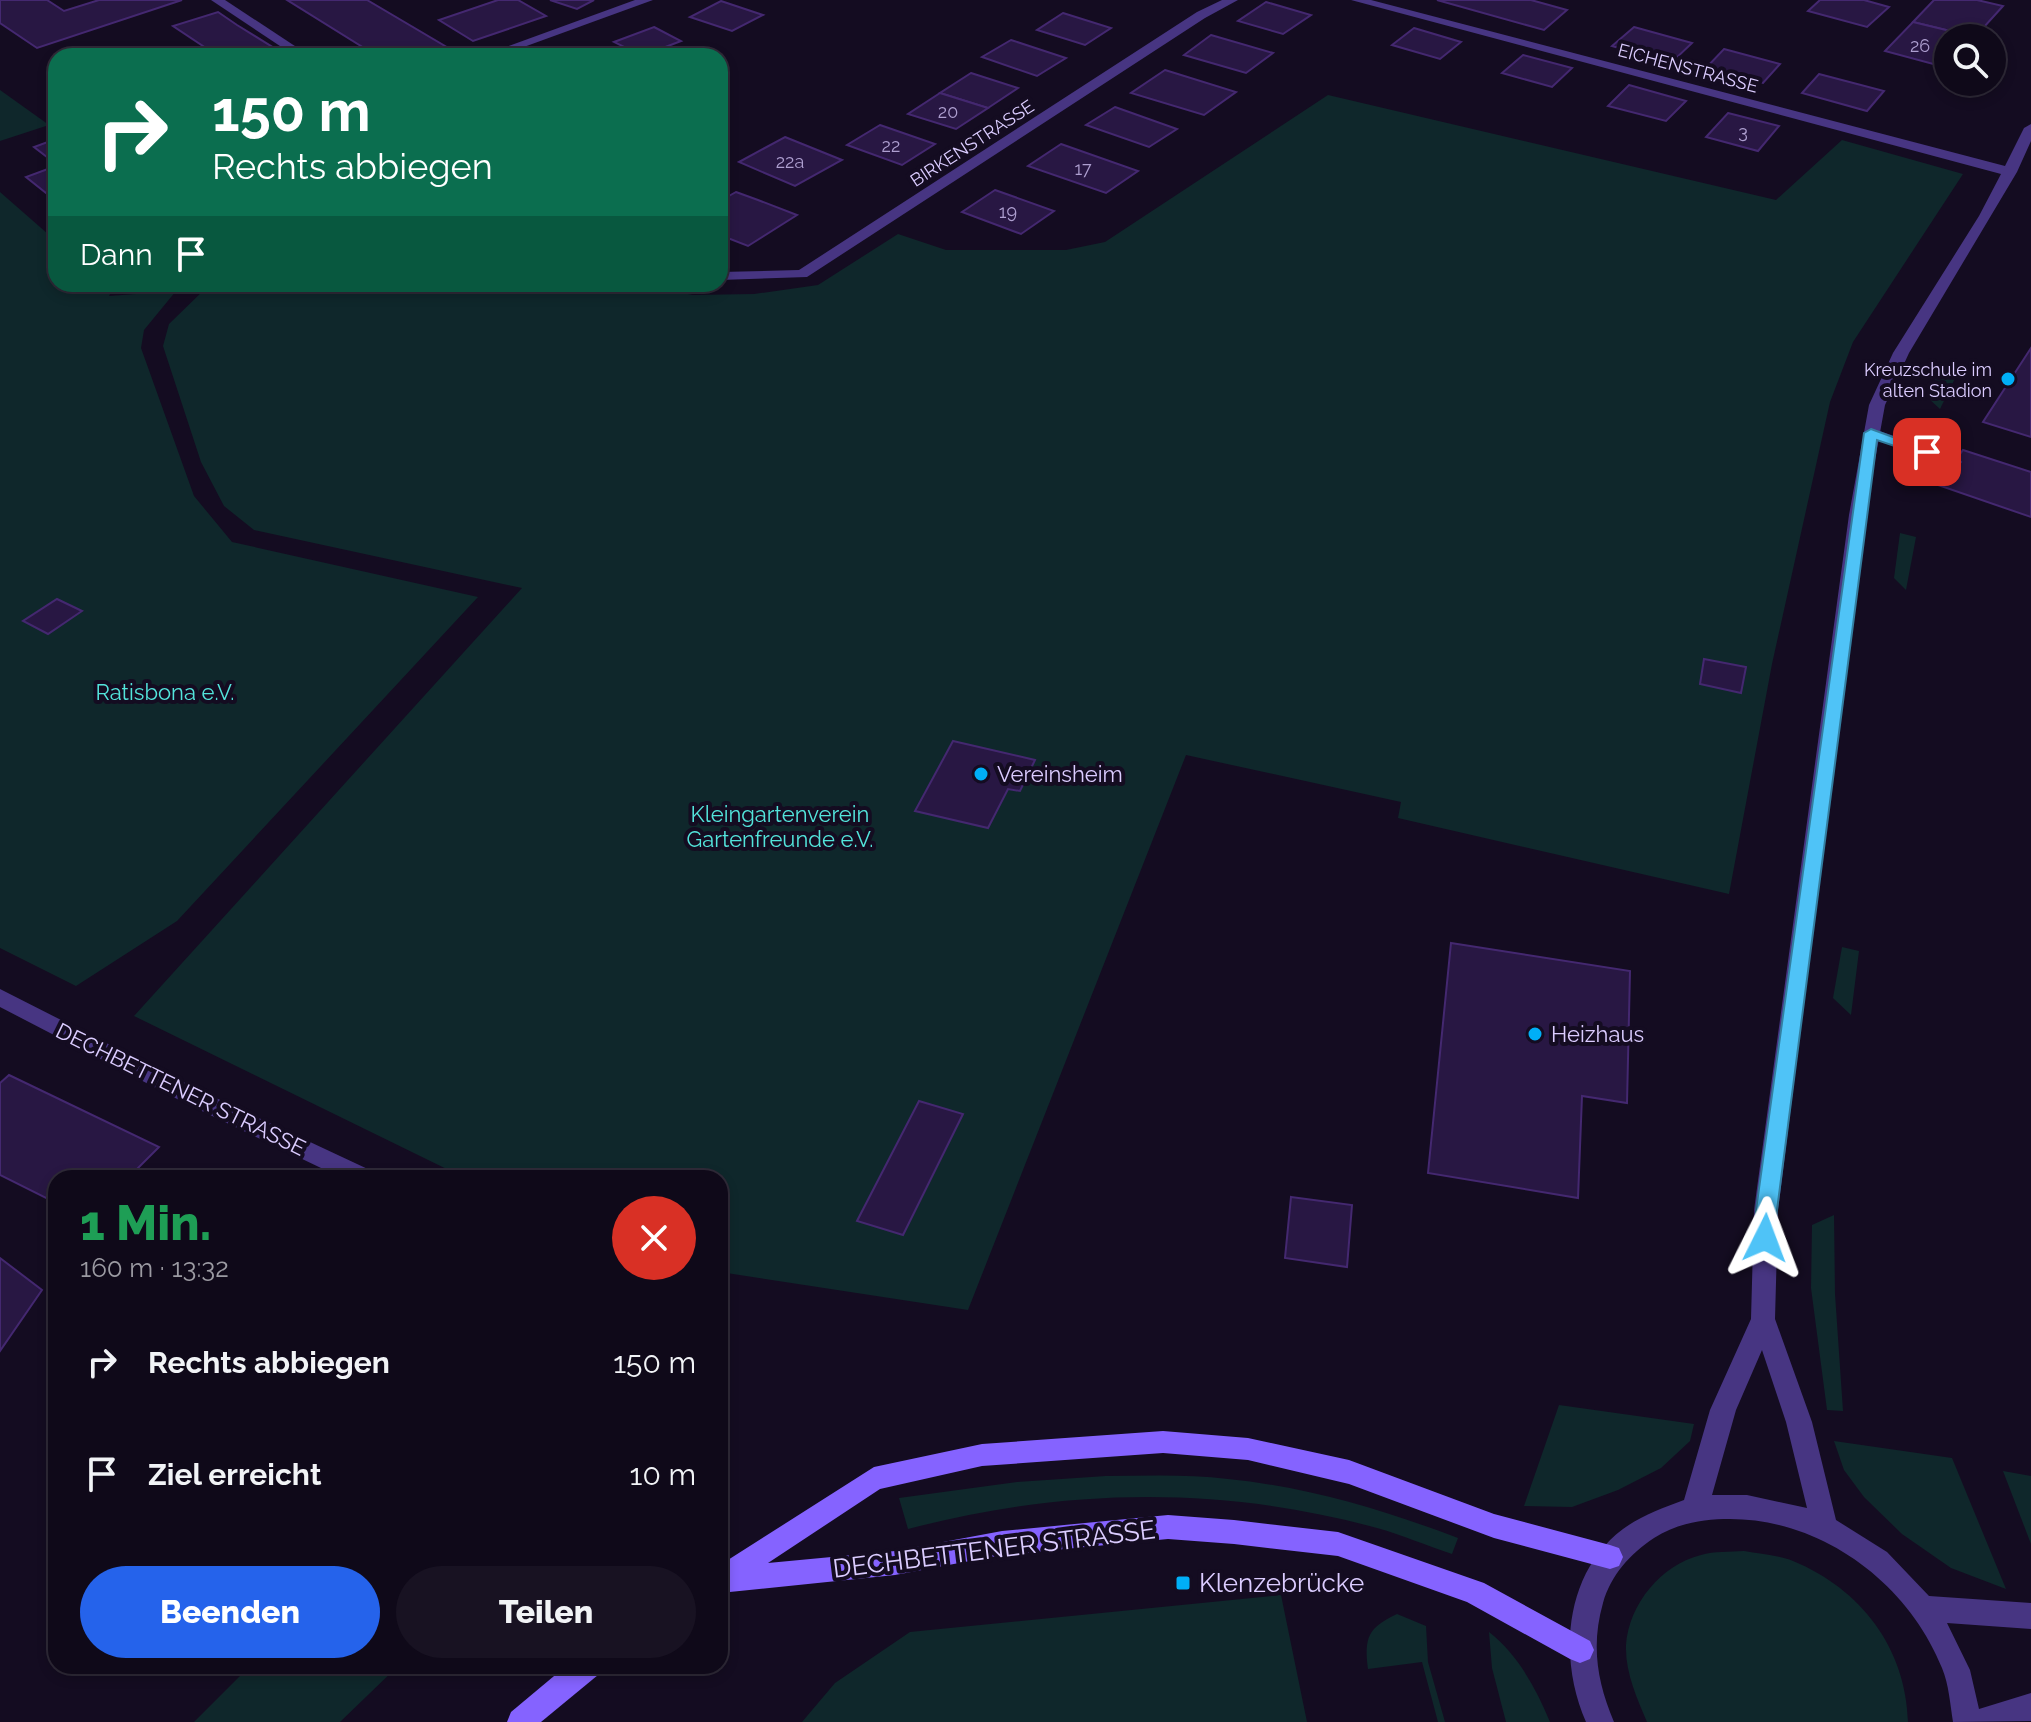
<!DOCTYPE html>
<html lang="de">
<head>
<meta charset="utf-8">
<style>
	:root { --surface:#0f0919; --page:#181222; --text:#f1f3f6; --muted:#9b9aa2; --line:#2f2a38; --accent:#2563eb }
	body { margin:0; font-family:Raleway,sans-serif; background:var(--page); color:var(--text); height:100vh; display:flex; flex-direction:column; font-size:30px; white-space:nowrap }
	* { box-sizing:border-box; margin:0 }
	p { font-size:26px; color:var(--muted) }
	.icon { flex:none; width:44px; height:44px; fill:none; stroke:currentColor; stroke-width:2; stroke-linecap:round; stroke-linejoin:round }
	.map { position:relative; flex:1; overflow:hidden }
	.side { position:absolute; left:48px; top:1170px; width:680px; height:504px; display:flex; flex-direction:column; background:var(--surface); border-radius:24px; box-shadow:0 4px 12px #0003,0 0 0 2px var(--line) }
	.side>* { flex:none }
	.banner { position:absolute; left:48px; top:48px; width:680px; height:244px; border-radius:24px; box-shadow:0 4px 12px #0003,0 0 0 2px var(--line); background:#0b6e4f; color:#fff; overflow:hidden }
	.controls { position:absolute; left:1934px; top:24px; display:grid; gap:16px }
	.controls a { display:grid; place-items:center; width:72px; height:72px; border-radius:50%; background:var(--surface); box-shadow:0 4px 12px #0003,0 0 0 2px var(--line); font-size:40px }
	.pin { position:absolute; display:grid; place-items:center; width:68px; height:68px; color:#fff; margin:-34px; border-radius:16px; box-shadow:0 4px 12px #0006 }
	.me { position:absolute; width:88px; margin:-44px; rotate:3deg; stroke-linejoin:round; filter:drop-shadow(0 0 6px #0008) }
	.turn { display:flex; align-items:center; gap:28px; height:168px; padding:0 32px; font-size:36px }
	.turn .icon { width:104px; height:104px; stroke-width:2.5 }
	.turn b { display:block; font-size:56px; line-height:68px }
	.then { display:flex; align-items:center; height:76px; padding:0 32px; background:#0003; gap:16px; font-size:30px }
	.round { display:grid; place-items:center; flex:none; width:84px; height:84px; border-radius:42px; background:var(--page) }
	.overview { display:flex; align-items:center; justify-content:space-between; height:136px; padding:0 32px }
	h1 { font-size:48px; font-weight:800; line-height:60px; color:#1e9e55 }
	.cta { display:flex; gap:16px; margin-top:auto; padding:16px 32px }
	.cta a { flex:1; height:92px; border-radius:48px; background:var(--accent); color:#fff; font-size:32px; font-weight:800; line-height:92px; text-align:center }
	.cta a+a { background:var(--page); color:var(--text) }
	ul { padding:0; list-style:none }
	li { display:flex; align-items:center; gap:24px; height:112px; padding:0 32px }
	li div { flex:1 }
	li b { display:block; font-size:30px }
	li em { font-style:normal }
	.map>svg:first-child { display:block }
</style>
</head>
<body>
<div class="map">
<svg width="2031" height="1722" viewBox="0 0 2031 1722">
	<rect width="100%" height="100%" fill="#140c21"/>
	<g fill="#0f272b">
		<polygon points="0,90 49,125 0,141"/>
		<polygon points="1328,95 1776,200 1842,140 1963,174 1853,342 1830,402 1772,664 1729,894 1398,818 1401,802 1186,755 968,1310 720,1272 720,1178 465,1178 134,1016 522,588 254,530 224,506 201,462 163,346 169,324 207,287 216,284 637,284 693,295 754,294 818,285 898,234 946,250 1066,250 1105,242"/>
		<polygon points="0,192 56,241 56,284 115,284 109,296 176,291 144,330 141,348 194,496 232,542 478,597 177,921 76,986 0,948"/>
		<polygon points="1961,366 1940,409 1927,397 1940,369"/>
		<polygon points="1900,533 1916,537 1906,590 1894,578"/>
		<polygon points="1842,947 1859,951 1851,1015 1833,998"/>
		<polygon points="1834,1215 1835,1294 1843,1411 1827,1410 1811,1288 1812,1225"/>
		<polygon points="1559,1405 1694,1424 1690,1441 1661,1468 1618,1490 1572,1507 1524,1506"/>
		<polygon points="1834,1441 1952,1458 2006,1589 1951,1568 1902,1534 1864,1497 1844,1470"/>
		<polygon points="2003,1471 2031,1476 2031,1544"/>
		<path d="M1106,1476C1146,1476 1188,1474 1228,1479C1308,1487 1384,1510 1458,1538L1452,1554C1427,1546 1403,1535 1377,1528C1221,1485 1064,1488 908,1529L899,1498L1017,1482Z"/>
		<path d="M1744,1551C1760,1554 1778,1555 1793,1561C1861,1589 1906,1648 1908,1722H1647C1637,1698 1625,1672 1626,1645C1629,1604 1661,1565 1701,1555C1714,1551 1730,1552 1744,1551Z"/>
		<polygon points="1281,1595 1307,1722 802,1722 835,1683 910,1632"/>
		<path d="M1397,1614L1426,1626L1428,1662L1445,1722H1438L1422,1662L1368,1669C1364,1637 1368,1628 1397,1614Z"/>
		<path d="M1489,1632C1518,1655 1536,1688 1550,1722H1506L1492,1668Z"/>
		<polygon points="250,1666 398,1666 340,1722 194,1722"/>
	</g>
	<g fill="#281743" stroke="#442870" stroke-width="2">
		<polygon points="0,0 47,0 64,11 99,0 182,0 37,48 0,23"/>
		<polygon points="287,0 367,0 450,49 429,56 377,56"/>
		<polygon points="498,0 518,0 546,16 473,41 439,20"/>
		<polygon points="550,0 594,0 577,9"/>
		<polygon points="1437,0 1531,0 1567,10 1544,30"/>
		<polygon points="1820,0 1864,0 1889,7 1867,27 1808,11"/>
		<polygon points="1934,0 1977,0 2003,6 1975,37 1913,22"/>
		<polygon points="721,1 763,15 732,31 690,17"/>
		<polygon points="1266,2 1311,15 1283,34 1238,21"/>
		<polygon points="218,12 237,25 287,56 218,56 173,26"/>
		<polygon points="1063,13 1111,28 1085,45 1037,30"/>
		<polygon points="1913,22 1975,37 1948,38 1948,68 1885,51"/>
		<polygon points="654,27 681,41 642,56 614,42"/>
		<polygon points="1634,27 1692,43 1671,63 1612,46"/>
		<polygon points="1414,28 1461,42 1440,59 1392,45"/>
		<polygon points="1211,35 1273,53 1246,73 1184,55"/>
		<polygon points="1011,40 1066,58 1037,76 982,57"/>
		<polygon points="1724,49 1780,64 1763,83 1705,69"/>
		<polygon points="1523,55 1572,68 1552,87 1502,73"/>
		<polygon points="1165,70 1236,92 1204,115 1131,93"/>
		<polygon points="971,73 1018,88 988,108 940,93"/>
		<polygon points="1819,74 1884,91 1867,111 1802,93"/>
		<polygon points="1629,85 1686,101 1666,121 1608,106"/>
		<polygon points="940,93 988,108 956,129 908,114"/>
		<polygon points="1115,107 1177,129 1149,147 1086,125"/>
		<polygon points="1728,113 1779,126 1758,151 1706,137"/>
		<polygon points="880,125 935,144 902,165 847,145"/>
		<polygon points="785,137 842,160 795,186 739,162"/>
		<polygon points="56,139 56,164 34,147"/>
		<polygon points="1061,144 1138,171 1106,193 1028,166"/>
		<polygon points="56,166 56,201 26,177"/>
		<polygon points="995,190 1054,211 1021,234 962,212"/>
		<polygon points="736,192 758,200 797,215 748,246 720,235 720,201"/>
		<polygon points="2031,348 2031,437 1983,422"/>
		<polygon points="1963,450 2031,472 2031,517 1938,485"/>
		<polygon points="57,599 82,611 48,634 23,621"/>
		<polygon points="1704,659 1746,667 1741,693 1700,684"/>
		<polygon points="953,741 1035,760 1020,791 1008,789 988,828 915,811"/>
		<polygon points="1451,943 1630,971 1627,1103 1582,1096 1578,1198 1428,1173"/>
		<polygon points="9,1075 159,1147 128,1178 56,1178 56,1203 0,1175 0,1083"/>
		<polygon points="919,1101 963,1114 903,1235 857,1221"/>
		<polygon points="1291,1197 1352,1205 1347,1267 1285,1258"/>
		<polygon points="0,1258 42,1290 0,1351"/>
	</g>
	<g fill="none" stroke-linecap="round" stroke-linejoin="round">
		<polygon fill="#473582" fill-rule="evenodd" points="1871,428 1960,459 1962,462 1960,465 1948,465 1865,436 1863,433"/>
		<g fill="#473582" fill-rule="evenodd">
			<polygon points="211,0 225,0 310,56 295,56"/>
			<polygon points="635,0 653,0 499,56 481,56"/>
			<polygon points="1222,0 1238,0 1205,18 807,277 720,280 720,272 799,270 1197,12"/>
			<path d="M1351,0H1371L2005,166L2024,128L2031,124V141L2017,172L1909,353L1885,405L1865,515L1778,1210L1775,1319L1812,1422L1836,1520L1887,1552L1929,1596L2031,1603V1629L1947,1623L1970,1670L1979,1709L2031,1693V1721L1953,1722C1950,1704 1949,1685 1942,1668C1908,1583 1822,1519 1730,1519C1704,1519 1677,1523 1654,1538C1630,1554 1611,1575 1603,1603C1591,1645 1597,1682 1614,1722H1586C1558,1659 1564,1573 1623,1529C1642,1515 1663,1508 1684,1500L1710,1410L1751,1319L1754,1210L1849,515L1869,405L1893,353L1979,216L2001,174ZM1762,1350L1786,1422L1807,1508L1747,1495H1712L1736,1410Z"/>
			<polygon points="0,989 199,1090 372,1171 375,1178 342,1178 183,1102 0,1007"/>
		</g>
		<g fill="#8563ff" fill-rule="evenodd">
			<polygon points="1163,1431 1248,1438 1349,1460 1494,1514 1610,1545 1619,1548 1623,1557 1619,1566 1610,1569 1494,1538 1349,1484 1248,1460 1163,1453 982,1466 880,1489 768,1563 895,1551 1002,1531 1168,1515 1234,1520 1338,1532 1484,1583 1590,1641 1594,1650 1590,1659 1580,1663 1570,1659 1467,1602 1338,1556 1234,1544 1168,1539 1002,1555 895,1575 720,1593 720,1565 874,1467 982,1444"/>
			<polygon points="566,1666 602,1666 598,1675 541,1722 507,1722 511,1712"/>
		</g>
	</g>
	<polygon fill="#4fc3f7" stroke="#337fa1" stroke-width="2" points="1871,429 1934,452 1927,457 1877,440 1777,1210 1773,1244 1765,1246 1758,1244 1755,1238 1756,1210 1864,433"/>
	<g fill="#00aff7" stroke="#140c21" stroke-width="3">
		<circle cx="2008" cy="379" r="8"/>
		<circle cx="981" cy="774" r="8"/>
		<circle cx="1535" cy="1034" r="8"/>
		<rect x="1175" y="1575" width="16" height="16" rx="4"/>
	</g>
	<g text-anchor="middle" dominant-baseline="central" stroke-width="8" stroke-linejoin="round" paint-order="stroke">
		<g font-size="18" fill="#ae9fd0">
			<text x="1920" y="45">26</text>
			<text x="948" y="111">20</text>
			<text x="1743" y="131">3</text>
			<text x="891" y="145">22</text>
			<text x="790" y="161">22a</text>
			<text x="1083" y="168">17</text>
			<text x="1008" y="211">19</text>
		</g>
		<g font-size="18" fill="#dbccff" stroke="#140c21">
			<text transform="translate(1688 68) rotate(15)">EICHENSTRASSE</text>
			<text transform="translate(972 143) rotate(-33)">BIRKENSTRASSE</text>
		</g>
		<g font-size="18" fill="#dbccff" stroke="#140c21" text-anchor="end">
			<text x="1992" y="369">Kreuzschule im<tspan x="1992" dy="21">alten Stadion</tspan></text>
		</g>
		<g font-size="22" fill="#53e4db" stroke="#140c21">
			<text x="165" y="692">Ratisbona e.V.</text>
			<text x="780" y="814">Kleingartenverein<tspan x="780" dy="25">Gartenfreunde e.V.</tspan></text>
		</g>
		<g font-size="22" fill="#dbccff" stroke="#140c21" text-anchor="start">
			<text x="997" y="774">Vereinsheim</text>
			<text x="1551" y="1034">Heizhaus</text>
		</g>
		<g font-size="22" fill="#dbccff" stroke="#140c21">
			<text transform="translate(181 1089) rotate(26)">DECHBETTENER STRASSE</text>
		</g>
		<g font-size="26" fill="#dbccff" stroke="#140c21">
			<text transform="translate(994 1549) rotate(-7)">DECHBETTENER STRASSE</text>
		</g>
		<g font-size="26" fill="#dbccff" stroke="#140c21" text-anchor="start">
			<text x="1199" y="1583">Klenzebrücke</text>
		</g>
	</g>
</svg>
<div class="controls">
<a><svg class="icon" aria-label="search" viewBox="0 0 24 24"><circle cx="10" cy="10" r="6"/><path d="M15 15l6 6"/></svg></a>
</div>
<div class="pin" style="left:1927px;top:452px;background:#d93025"><svg class="icon" aria-label="arrive" viewBox="0 0 24 24"><path d="M6 21V4h12l-3 4 3 4H6"/></svg></div>
<svg class="me" style="left:1765px;top:1238px" viewBox="-20 -20 40 40"><path d="M0-17L14 15 0 8-14 15z" fill="#4fc3f7" stroke="#fff" stroke-width="4"/></svg>
<div class="banner">
<div class="turn"><svg class="icon" aria-label="right" viewBox="0 0 24 24"><path d="M7 20v-9h11M14 6l5 5-5 5"/></svg><div><b>150 m</b>Rechts abbiegen</div></div>
<div class="then">Dann<svg class="icon" aria-label="arrive" viewBox="0 0 24 24"><path d="M6 21V4h12l-3 4 3 4H6"/></svg></div>
</div>
<section class="side">
<div class="overview"><div><h1>1 Min.</h1><p>160 m · 13:32</p></div><a class="round" style="background:#d93025;color:#fff"><svg class="icon" aria-label="close" viewBox="0 0 24 24"><path d="M6 6l12 12M18 6L6 18"/></svg></a></div>
<ul>
<li><svg class="icon" aria-label="right" viewBox="0 0 24 24"><path d="M7 20v-9h11M14 6l5 5-5 5"/></svg><div><b>Rechts abbiegen</b></div><em>150 m</em></li>
<li><svg class="icon" aria-label="arrive" viewBox="0 0 24 24"><path d="M6 21V4h12l-3 4 3 4H6"/></svg><div><b>Ziel erreicht</b></div><em>10 m</em></li>
</ul>
<div class="cta"><a>Beenden</a><a>Teilen</a></div>
</section>
</div>
</body>
</html>
